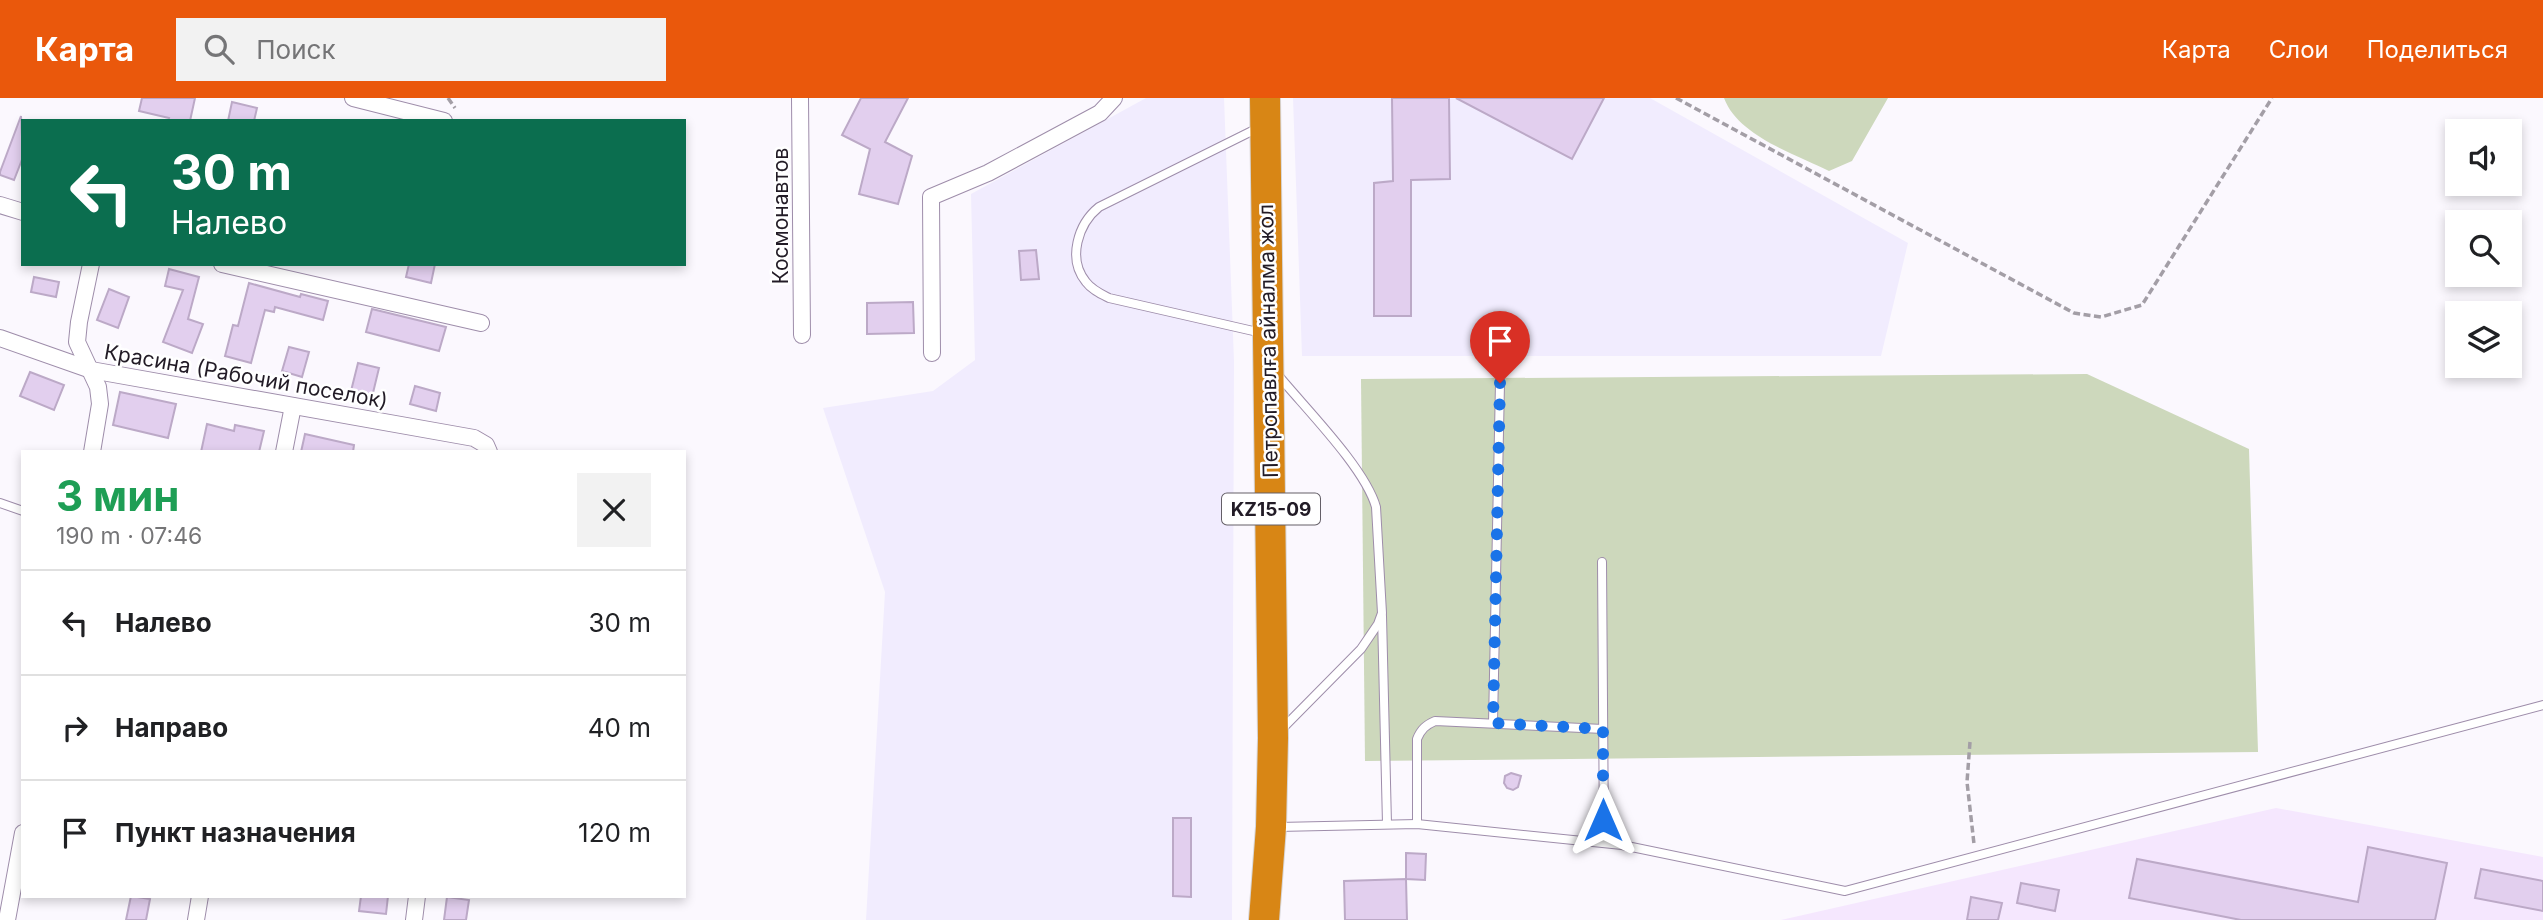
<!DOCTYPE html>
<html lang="ru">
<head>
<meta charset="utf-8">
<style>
	:root { --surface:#fff; --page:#f2f2f2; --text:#202124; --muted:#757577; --line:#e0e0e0; --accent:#ea580c }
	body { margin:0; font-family:Inter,sans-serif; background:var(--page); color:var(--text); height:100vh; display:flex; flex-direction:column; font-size:26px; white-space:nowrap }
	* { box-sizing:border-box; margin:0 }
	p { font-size:23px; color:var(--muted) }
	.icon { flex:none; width:38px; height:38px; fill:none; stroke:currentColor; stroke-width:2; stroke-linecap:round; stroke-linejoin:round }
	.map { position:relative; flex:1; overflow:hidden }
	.details { position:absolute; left:21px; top:352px; width:665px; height:448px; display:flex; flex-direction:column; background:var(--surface); border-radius:0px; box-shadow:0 4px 10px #0003 }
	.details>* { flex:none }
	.top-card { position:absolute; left:21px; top:21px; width:665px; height:147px; border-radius:0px; box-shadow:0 4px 10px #0003; background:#0b6e4f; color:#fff; overflow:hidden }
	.buttons { position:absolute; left:2445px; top:21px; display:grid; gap:14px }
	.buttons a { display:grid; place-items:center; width:77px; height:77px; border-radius:0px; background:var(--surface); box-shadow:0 4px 10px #0003; font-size:35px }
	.pin { position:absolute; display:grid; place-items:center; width:60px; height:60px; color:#fff; margin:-72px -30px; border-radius:50% 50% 50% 0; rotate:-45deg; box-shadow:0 0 7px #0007 }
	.pin .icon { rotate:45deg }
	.me { position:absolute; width:77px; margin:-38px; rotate:0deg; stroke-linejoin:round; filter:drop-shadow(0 0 5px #0008) }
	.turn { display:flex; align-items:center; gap:24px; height:147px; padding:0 35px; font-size:32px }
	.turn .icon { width:91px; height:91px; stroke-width:2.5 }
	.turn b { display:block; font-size:49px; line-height:60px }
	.round { display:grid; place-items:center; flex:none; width:74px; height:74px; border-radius:0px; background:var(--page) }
	.summary { display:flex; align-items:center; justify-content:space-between; height:119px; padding:0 35px }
	h1 { font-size:42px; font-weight:700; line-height:52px; color:#1e9e55 }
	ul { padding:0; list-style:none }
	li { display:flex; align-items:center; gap:21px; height:105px; padding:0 35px; border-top:2px solid var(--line) }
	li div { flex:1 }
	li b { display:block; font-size:26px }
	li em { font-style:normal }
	header { display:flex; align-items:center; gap:42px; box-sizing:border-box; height:98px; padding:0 35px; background:var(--accent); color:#fff }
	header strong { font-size:33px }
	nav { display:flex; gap:38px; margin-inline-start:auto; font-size:24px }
	.search { width:490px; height:63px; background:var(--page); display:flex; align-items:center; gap:18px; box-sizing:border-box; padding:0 24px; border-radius:0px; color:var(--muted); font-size:26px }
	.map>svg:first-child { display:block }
</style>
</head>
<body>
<header>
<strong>Карта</strong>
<div class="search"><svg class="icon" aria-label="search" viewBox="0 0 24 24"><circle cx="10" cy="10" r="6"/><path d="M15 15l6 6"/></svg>Поиск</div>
<nav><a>Карта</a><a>Слои</a><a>Поделиться</a></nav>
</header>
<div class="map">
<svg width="2543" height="822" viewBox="0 0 2543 822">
	<rect width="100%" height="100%" fill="#fbf8fe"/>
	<g fill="#f1ecfe">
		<polygon points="1146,0 1224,0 1234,263 1232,822 866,822 885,494 823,310 933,293 975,262 971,96"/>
		<polygon points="1293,0 1650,0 1908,145 1881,258 1302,258"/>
	</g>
	<polygon fill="#f5e7fe" points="2276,710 2543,759 2543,822 1781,822"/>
	<g fill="#cdd8bc">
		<path d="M1724,0H1888L1852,63L1829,73C1795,56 1738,38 1724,0Z"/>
		<polygon points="2087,276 2249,351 2258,654 1365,663 1361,281"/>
	</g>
	<g fill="#e2cfee" stroke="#bca9c7" stroke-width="2">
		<polygon points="142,0 195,0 190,23 168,23 169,20 139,13"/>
		<polygon points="861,0 908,0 885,44 912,58 898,106 859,96 870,51 842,37"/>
		<polygon points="1392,0 1449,0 1450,81 1411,82 1411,218 1374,218 1374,85 1393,83"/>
		<polygon points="1456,0 1604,0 1572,61"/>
		<polygon points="232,4 257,10 254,23 228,23"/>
		<polygon points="21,18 23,59 14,82 0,77 0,74"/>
		<polygon points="1036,152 1039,181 1021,182 1019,153"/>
		<polygon points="409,166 435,166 431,185 406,179"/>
		<polygon points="169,171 199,179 188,221 203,226 192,255 163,244 183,192 165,188"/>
		<polygon points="34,179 59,184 56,199 31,194"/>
		<polygon points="249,185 300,199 301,196 328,203 323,222 275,209 274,214 265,212 251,265 225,258 233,227 238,228"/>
		<polygon points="109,191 129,199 118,230 97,222"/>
		<polygon points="913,204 914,235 867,236 867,205"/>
		<polygon points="372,211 446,229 439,253 366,234"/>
		<polygon points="289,249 309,254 302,279 282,273"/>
		<polygon points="358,265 379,270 372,299 351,293"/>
		<polygon points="30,274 64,287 54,312 20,298"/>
		<polygon points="415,288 440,295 436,313 410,306"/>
		<polygon points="120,294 176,306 168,340 113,327"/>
		<polygon points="207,326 234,333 235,327 264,333 259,354 201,354"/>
		<polygon points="305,336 354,347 353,354 301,354"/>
		<polygon points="1511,675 1521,678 1518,689 1513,692 1507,690 1504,685 1505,678"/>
		<polygon points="1173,720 1191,720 1191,799 1173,798"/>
		<polygon points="2368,749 2447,765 2435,822 2241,822 2129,800 2137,761 2358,804"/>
		<polygon points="1406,755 1426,756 1425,782 1406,781"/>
		<polygon points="2481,771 2543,783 2543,813 2475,800"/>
		<polygon points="1406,781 1407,822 1345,822 1344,783"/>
		<polygon points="2021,785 2059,792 2055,813 2017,805"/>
		<polygon points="131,798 150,801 146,822 126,822"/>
		<polygon points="361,798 388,798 386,816 359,813"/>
		<polygon points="447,799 469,802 466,822 444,822"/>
		<polygon points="1971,799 2002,805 1998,822 1967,822"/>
	</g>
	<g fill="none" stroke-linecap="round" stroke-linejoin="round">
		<defs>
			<g id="lane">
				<path d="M1260,29L1099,109C1078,126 1067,161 1086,184C1092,192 1101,196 1109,200L1262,235"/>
				<path d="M1278,277C1306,311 1365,370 1376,409L1382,515L1378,526L1361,551L1280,633"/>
				<polyline points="0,405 23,413"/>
				<polyline points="1602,464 1604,745"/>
				<polyline points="1382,518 1387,726"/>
				<polyline points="1493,625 1500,285"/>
				<path d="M1417,726V641C1421,631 1426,627 1435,623L1603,631"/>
				<polyline points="1278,729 1417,726 1622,747 1845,793 2543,607"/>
			</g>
			<g id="street">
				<polyline points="353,0 444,23"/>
				<polyline points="800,0 802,237"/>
				<polyline points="0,107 23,114"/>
				<polyline points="91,166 79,224 77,244 98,289 100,306 92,354"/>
				<polyline points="222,166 481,225"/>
				<polyline points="0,240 91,272 474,340 486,347 489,354"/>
				<polyline points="932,255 931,99 988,75 1100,15 1114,0"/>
				<polyline points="284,354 293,308"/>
				<polyline points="7,822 23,735"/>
				<polyline points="196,822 200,798"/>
				<polyline points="414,822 417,798"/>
			</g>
			<polyline id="highway" points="1264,822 1271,729 1273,640 1265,0"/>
		</defs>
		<use href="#lane" stroke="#9e8daa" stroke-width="10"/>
		<use href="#street" stroke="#9e8daa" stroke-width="18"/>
		<use href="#highway" stroke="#d7d6d8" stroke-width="32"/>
		<g stroke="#a39ea6" stroke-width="3.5" stroke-dasharray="7 3.5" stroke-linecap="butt">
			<polyline points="448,0 455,10"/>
			<polyline points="1676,0 2074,215 2101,219 2142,207 2272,0"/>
			<polyline points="1970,644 1967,684 1974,746"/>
		</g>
		<use href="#lane" stroke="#fff" stroke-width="8"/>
		<use href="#street" stroke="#fff" stroke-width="16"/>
		<use href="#highway" stroke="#d88615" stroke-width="30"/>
	</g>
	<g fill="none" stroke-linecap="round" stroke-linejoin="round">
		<polyline stroke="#1a73e8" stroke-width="12" stroke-dasharray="0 21.6" points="1500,285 1493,625 1603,631 1603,722"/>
	</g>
	<g text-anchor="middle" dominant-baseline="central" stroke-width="5" stroke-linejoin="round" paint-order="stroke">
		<rect fill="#fff" stroke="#645f67" stroke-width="2" x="1222" y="395.5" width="98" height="31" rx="5"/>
		<g font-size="19" font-weight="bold" fill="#221b26">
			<text x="1271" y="411">KZ15-09</text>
		</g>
		<g font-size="21" fill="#221b26" stroke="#fff">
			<text transform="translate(780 118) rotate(-90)">Космонавтов</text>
			<text transform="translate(1268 243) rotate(-91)">Петропавлға айналма жол</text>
			<text transform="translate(246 278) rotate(10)">Красина (Рабочий поселок)</text>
		</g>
	</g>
</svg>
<div class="buttons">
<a><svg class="icon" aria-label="sound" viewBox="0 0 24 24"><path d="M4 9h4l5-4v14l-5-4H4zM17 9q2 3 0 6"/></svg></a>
<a><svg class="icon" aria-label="search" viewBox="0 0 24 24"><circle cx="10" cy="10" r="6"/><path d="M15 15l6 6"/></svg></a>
<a><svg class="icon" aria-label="layers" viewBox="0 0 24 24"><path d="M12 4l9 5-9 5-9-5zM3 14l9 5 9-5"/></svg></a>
</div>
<div class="pin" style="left:1500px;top:285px;background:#d93025"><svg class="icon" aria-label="arrive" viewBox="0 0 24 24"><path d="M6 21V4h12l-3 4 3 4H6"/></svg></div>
<svg class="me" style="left:1603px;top:722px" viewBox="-20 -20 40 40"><path d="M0-17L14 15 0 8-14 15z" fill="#1a73e8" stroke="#fff" stroke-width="4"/></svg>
<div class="top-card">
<div class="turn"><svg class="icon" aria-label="left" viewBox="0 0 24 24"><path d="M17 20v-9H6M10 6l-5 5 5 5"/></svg><div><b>30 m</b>Налево</div></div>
</div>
<section class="details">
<div class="summary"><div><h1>3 мин</h1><p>190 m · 07:46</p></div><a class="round"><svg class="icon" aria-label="close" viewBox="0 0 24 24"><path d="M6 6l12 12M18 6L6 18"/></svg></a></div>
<ul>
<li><svg class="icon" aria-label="left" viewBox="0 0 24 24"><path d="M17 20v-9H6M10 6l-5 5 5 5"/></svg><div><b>Налево</b></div><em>30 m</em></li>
<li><svg class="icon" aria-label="right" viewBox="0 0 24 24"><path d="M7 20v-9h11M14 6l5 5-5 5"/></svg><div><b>Направо</b></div><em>40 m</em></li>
<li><svg class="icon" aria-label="arrive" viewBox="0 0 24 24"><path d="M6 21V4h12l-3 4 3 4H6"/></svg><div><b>Пункт назначения</b></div><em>120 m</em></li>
</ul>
</section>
</div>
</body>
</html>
